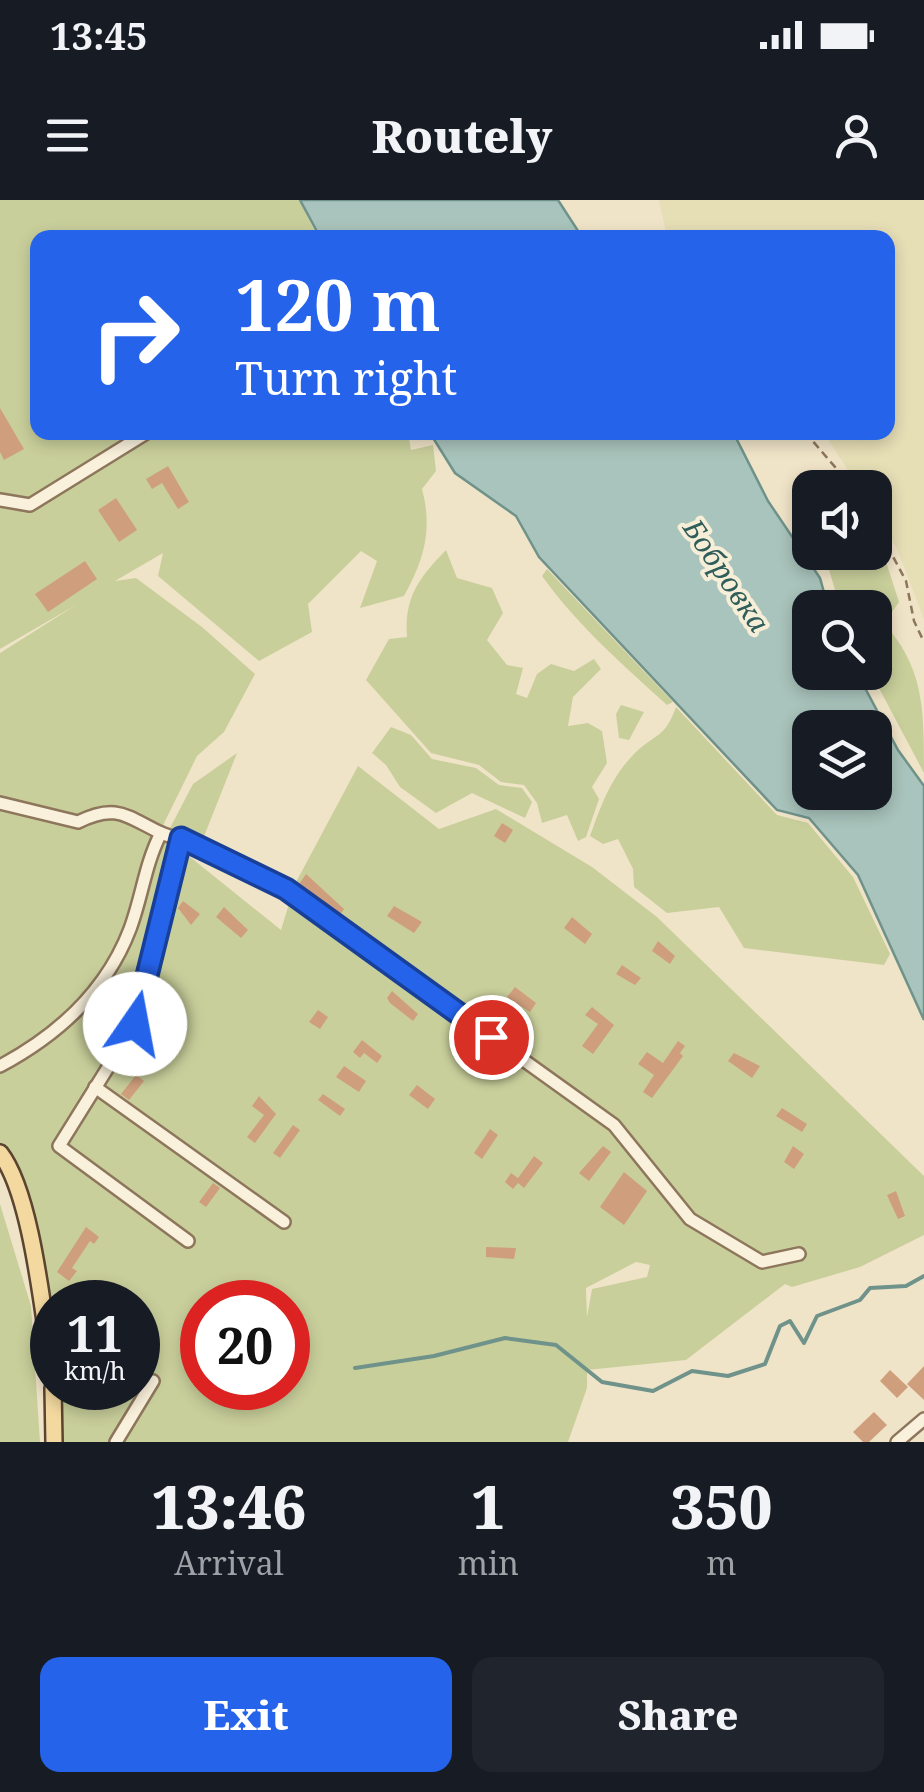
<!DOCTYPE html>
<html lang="en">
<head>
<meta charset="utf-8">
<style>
	:root { --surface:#171b24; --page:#20242c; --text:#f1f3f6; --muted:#9ea1a6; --accent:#2563eb }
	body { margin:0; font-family:"Noto Serif",serif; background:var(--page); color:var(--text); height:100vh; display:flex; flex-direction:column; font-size:38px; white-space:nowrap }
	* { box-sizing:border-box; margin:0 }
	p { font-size:32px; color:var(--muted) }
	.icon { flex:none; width:55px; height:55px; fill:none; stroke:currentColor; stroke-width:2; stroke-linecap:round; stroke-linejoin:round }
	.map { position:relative; height:1242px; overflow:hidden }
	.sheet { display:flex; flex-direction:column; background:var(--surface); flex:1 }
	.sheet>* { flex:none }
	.banner { position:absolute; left:30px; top:30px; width:865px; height:210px; border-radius:20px; box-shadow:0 5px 15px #0003; background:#2563eb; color:#fff; overflow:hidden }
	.tools { position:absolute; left:792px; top:270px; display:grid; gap:20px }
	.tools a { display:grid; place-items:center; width:100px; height:100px; border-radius:20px; background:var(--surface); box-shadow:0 5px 15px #0003; font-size:50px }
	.speed { position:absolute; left:30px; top:1080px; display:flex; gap:20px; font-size:50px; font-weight:700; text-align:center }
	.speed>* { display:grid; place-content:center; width:130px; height:130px; border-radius:50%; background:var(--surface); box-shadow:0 5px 15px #0003; line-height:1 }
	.speed small { font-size:25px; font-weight:400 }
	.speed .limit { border:15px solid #d22; background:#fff; color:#111 }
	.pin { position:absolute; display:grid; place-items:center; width:85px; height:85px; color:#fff; margin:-42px; border:5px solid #fff; border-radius:50%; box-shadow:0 2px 10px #0007 }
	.me { position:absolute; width:110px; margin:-55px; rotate:12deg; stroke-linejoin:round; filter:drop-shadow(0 0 8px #0008) }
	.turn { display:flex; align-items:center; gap:35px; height:210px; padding:0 40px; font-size:45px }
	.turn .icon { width:130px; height:130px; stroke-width:2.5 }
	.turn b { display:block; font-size:70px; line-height:85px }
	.eta { display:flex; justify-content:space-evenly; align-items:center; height:170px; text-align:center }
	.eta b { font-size:60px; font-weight:800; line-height:70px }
	.button { display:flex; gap:20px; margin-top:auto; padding:20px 40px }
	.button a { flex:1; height:115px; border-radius:20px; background:var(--accent); color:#fff; font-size:40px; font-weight:800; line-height:115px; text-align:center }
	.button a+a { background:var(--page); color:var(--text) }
	.status { display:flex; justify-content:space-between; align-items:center; height:70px; padding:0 50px; background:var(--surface); direction:ltr }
	.status svg { height:28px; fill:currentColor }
	header { display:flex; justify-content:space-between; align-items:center; height:130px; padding:0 40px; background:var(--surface); font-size:45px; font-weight:800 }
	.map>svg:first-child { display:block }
</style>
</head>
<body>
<div class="status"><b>13:45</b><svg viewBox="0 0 49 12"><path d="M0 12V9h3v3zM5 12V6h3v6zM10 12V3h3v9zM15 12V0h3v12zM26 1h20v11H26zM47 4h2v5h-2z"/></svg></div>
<header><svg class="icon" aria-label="menu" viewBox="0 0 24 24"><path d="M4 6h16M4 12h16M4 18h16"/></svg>Routely<svg class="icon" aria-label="person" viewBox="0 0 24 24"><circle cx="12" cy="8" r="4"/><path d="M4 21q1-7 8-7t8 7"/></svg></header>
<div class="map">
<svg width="924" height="1242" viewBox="0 0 924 1242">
	<rect width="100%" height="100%" fill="#f0e4c8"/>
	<polygon fill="#e6deb5" points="659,0 924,0 924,419 897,349 875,313 875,288 859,287 824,233 888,232 888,38 667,37"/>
	<g fill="#c9cf9b" fill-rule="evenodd">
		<path d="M0,0H299L318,37L38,38V232L408,233L411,250L433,245L436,271L422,289C433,330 424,360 404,396L360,408L377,361L361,351L308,404L312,432L259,461L158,376L163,353L115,381L136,378L202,427L255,474L224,532L197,556L149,654L127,733L97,785L57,830L0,861V453L76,405L0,449Z"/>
		<path d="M875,344L881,346L899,402L884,423C924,469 924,507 924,573L871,473L875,472V408L840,407L828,366L816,353L875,352Z"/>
		<path d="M446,350L457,378L492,388L503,413L487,440L507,465L523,468L516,494L527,498L537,474L551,464L574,471L594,459L601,469L573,497L568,526L588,523L602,531L607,563L592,587L599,599L586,637L578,641L567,615L542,623L537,603L524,585L501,582L479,565L431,553L366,480L389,439L407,437C404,397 419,378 446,350Z"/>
		<path d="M547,369L673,502L667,505C623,465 577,425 542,376Z"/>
		<polygon points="621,505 644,512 629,540 619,538 616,514"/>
		<path d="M676,507L777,615L808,623L853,677L890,754L884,765L744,748L719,707L667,713L634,687L633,669L618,639L603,644L590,636C601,605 611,577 635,553C656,533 665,538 676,507Z"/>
		<polygon points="391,527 411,535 432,559 476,568 499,585 522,588 532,602 525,618 472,593 436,613 400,587 386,565 372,553"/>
		<polygon points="237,553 203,639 170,628 193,584"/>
		<path d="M358,566L439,629L496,609L592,667L657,717L924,976V1035L860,1067L792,1087L785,1084L686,1160L587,1170V1188L568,1242H61L59,1188H138V1102H52V1123L42,1049L17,961L0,952V870C106,816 117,755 155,650L169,640L281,730L295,684ZM636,1062L650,1065L647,1077L592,1089L587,1117L586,1088ZM202,1102H288V1188H202Z"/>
		<polygon points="0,1004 31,1106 40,1242 0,1242"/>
	</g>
	<g fill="#a9c4bc" stroke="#6f938a" stroke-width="2.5" fill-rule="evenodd">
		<polygon points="300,0 558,0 582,37 320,37"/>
		<path d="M733,232L768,301L820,378L828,407L810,408V472L857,473L898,550L924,586V820L858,675L809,618L777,610L539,357L516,316L455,273L430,233ZM810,528H875V592H810Z"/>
	</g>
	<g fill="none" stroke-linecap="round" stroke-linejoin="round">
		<polyline stroke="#6f938a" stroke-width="4" points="355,1168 434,1156 505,1138 556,1145 602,1182 653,1191 692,1171 728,1176 765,1164 780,1126 790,1121 804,1143 817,1116 860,1100 870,1088 906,1086 924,1076"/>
	</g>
	<g fill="#cf9f7d">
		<polygon points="0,208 24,249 4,260 0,252"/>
		<polygon points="168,266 189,302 178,309 162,283 152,289 146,279"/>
		<polygon points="116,298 137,330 119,342 98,310"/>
		<polygon points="85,361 97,379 48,412 35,394"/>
		<polygon points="502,623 513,630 505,643 494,636"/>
		<polygon points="306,674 344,709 339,716 299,684"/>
		<polygon points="183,701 200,714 191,725 178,708"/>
		<polygon points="394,706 422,722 414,733 387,716"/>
		<polygon points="224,707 248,730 241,738 216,717"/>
		<polygon points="572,717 592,734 585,744 564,728"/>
		<polygon points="658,741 675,756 670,764 652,751"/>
		<polygon points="622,765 641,778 635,785 616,774"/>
		<polygon points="515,787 536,803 530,812 507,797"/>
		<polygon points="392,791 418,814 413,821 390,803 387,798"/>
		<polygon points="592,807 614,825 593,854 582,846 598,824 585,815"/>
		<polygon points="318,810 328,817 320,829 309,822"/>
		<polygon points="362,840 382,856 377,863 364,853 360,858 353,852"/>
		<polygon points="678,841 685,846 680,853 683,856 652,898 643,892 654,875 638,864 647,852 663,863"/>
		<polygon points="734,853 760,866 752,878 728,861"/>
		<polygon points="344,866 366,881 359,892 336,877"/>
		<polygon points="136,875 144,881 129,900 121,894"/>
		<polygon points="417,885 435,899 428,909 409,895"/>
		<polygon points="323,894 345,909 340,916 318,900"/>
		<polygon points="259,896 276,914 255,943 247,937 264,915 252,906"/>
		<polygon points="782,908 807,924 802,932 776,916"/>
		<polygon points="293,925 300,930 280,958 273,953"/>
		<polygon points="490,929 498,935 482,959 474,953"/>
		<polygon points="603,946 611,952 589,981 579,973"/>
		<polygon points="793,946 804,954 794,969 784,962"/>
		<polygon points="534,956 543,963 524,988 518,983 513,989 505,982 511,973 518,978"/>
		<polygon points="624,972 647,991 624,1025 600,1007"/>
		<polygon points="213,983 220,988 206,1007 199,1002"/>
		<polygon points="896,991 905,1016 898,1019 887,995"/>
		<polygon points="86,1027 99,1037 94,1044 90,1041 72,1068 77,1071 69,1081 57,1072"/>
		<polygon points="486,1047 516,1048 514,1059 486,1057"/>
		<polygon points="924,1166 924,1200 907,1184"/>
		<polygon points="890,1170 908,1187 897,1198 880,1181"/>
		<polygon points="874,1212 887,1225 869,1242 863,1242 853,1232"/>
	</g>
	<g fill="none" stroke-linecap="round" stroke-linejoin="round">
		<defs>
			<g id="minor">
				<polyline points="0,300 30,305 148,232"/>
				<path d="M0,603L78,622C116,603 126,616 161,633"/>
				<polyline points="181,638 135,824 59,946 188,1041"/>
				<path d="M0,866C58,835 106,792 130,729C142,697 145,664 161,633L213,652L285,689L614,925L690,1019L762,1062L799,1054"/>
				<polyline points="95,887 284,1022"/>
				<polyline points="116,1242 153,1181"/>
				<polyline points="897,1242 924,1219"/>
			</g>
			<g id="major">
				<path d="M0,953C32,994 43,1115 52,1169"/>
				<polyline points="53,1188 54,1242"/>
			</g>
		</defs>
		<use href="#minor" stroke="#8d765c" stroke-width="16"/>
		<use href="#major" stroke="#5b4430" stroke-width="20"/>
		<g stroke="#8d765c" stroke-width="2.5" stroke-dasharray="8 5" stroke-linecap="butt">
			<polyline points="805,232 853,288"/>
			<polyline points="792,237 800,232"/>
			<polyline points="875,323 906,381 914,421 924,442"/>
		</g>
		<use href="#minor" stroke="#faf1dc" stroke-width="11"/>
		<use href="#major" stroke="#f3d9a0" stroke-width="15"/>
	</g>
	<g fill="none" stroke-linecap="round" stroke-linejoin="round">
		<defs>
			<polyline id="route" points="135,824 181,638 286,689 491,837"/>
		</defs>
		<use href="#route" stroke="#184099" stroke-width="25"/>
		<use href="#route" stroke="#2563eb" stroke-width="18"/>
	</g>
	<g text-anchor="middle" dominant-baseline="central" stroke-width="8" stroke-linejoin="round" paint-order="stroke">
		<g font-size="28" font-style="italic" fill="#2f5d5a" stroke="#f7eed8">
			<text transform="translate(727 375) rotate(56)">Бобровка</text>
		</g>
	</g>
</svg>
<div class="tools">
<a><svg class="icon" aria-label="sound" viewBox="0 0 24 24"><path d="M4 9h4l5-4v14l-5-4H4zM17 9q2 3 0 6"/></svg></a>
<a><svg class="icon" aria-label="search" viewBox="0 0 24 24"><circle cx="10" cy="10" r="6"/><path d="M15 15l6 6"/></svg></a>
<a><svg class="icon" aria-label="layers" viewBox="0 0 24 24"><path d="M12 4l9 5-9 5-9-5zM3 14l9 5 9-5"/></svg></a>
</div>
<div class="speed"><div>11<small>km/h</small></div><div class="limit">20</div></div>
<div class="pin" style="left:491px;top:837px;background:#d93025"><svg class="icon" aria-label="arrive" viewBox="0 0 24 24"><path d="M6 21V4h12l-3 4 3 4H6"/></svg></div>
<svg class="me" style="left:135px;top:824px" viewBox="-20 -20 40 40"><circle r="19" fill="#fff"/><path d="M0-13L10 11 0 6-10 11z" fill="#2563eb"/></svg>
<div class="banner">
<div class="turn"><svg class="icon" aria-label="right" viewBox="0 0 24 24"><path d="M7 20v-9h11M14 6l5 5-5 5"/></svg><div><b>120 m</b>Turn right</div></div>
</div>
</div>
<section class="sheet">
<div class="eta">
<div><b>13:46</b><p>Arrival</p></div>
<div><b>1</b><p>min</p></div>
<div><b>350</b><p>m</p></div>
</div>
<div class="button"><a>Exit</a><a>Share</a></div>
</section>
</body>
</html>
